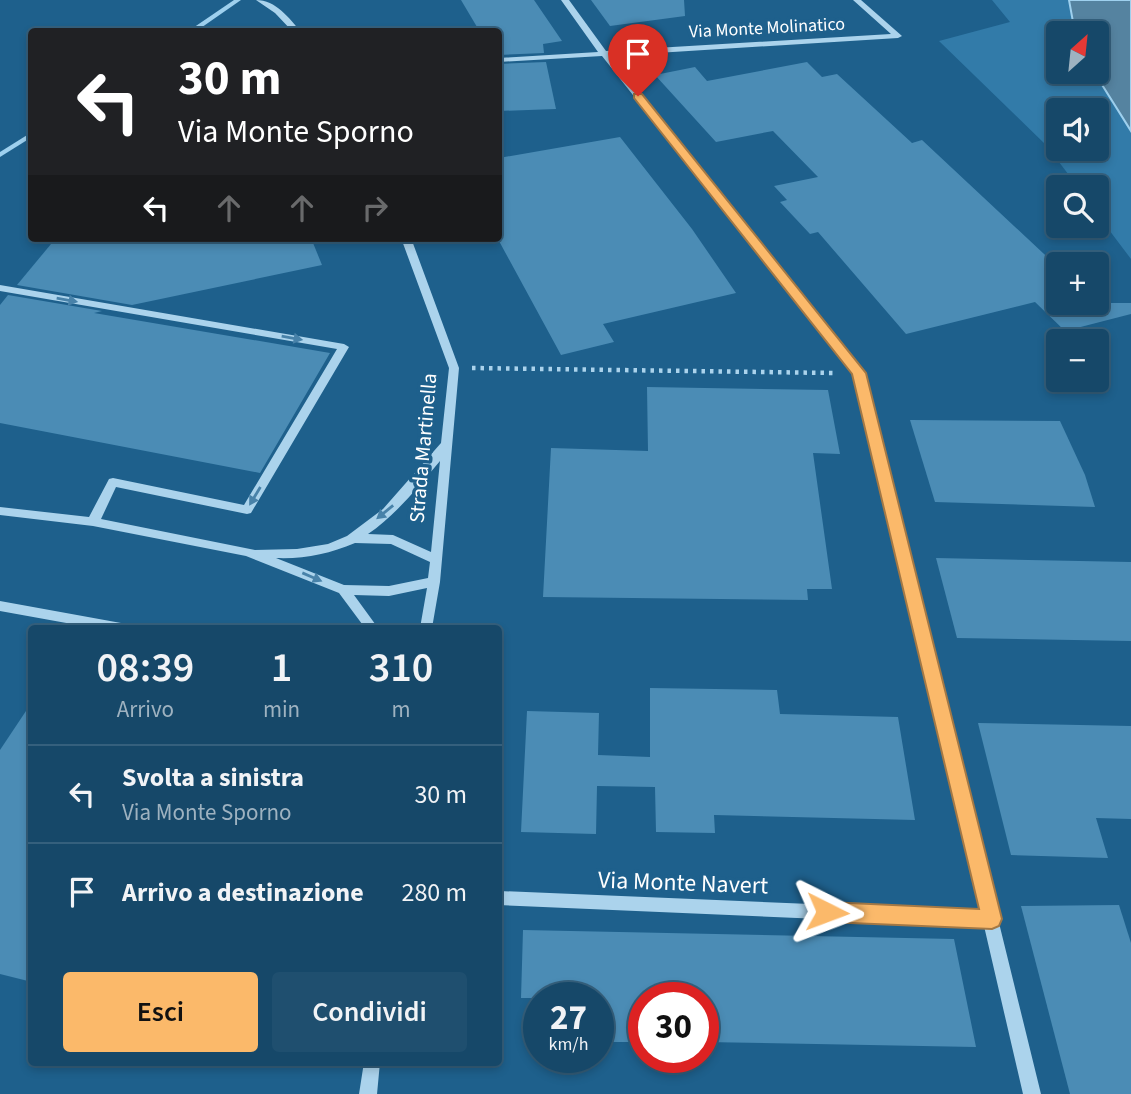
<!DOCTYPE html>
<html lang="it">
<head>
<meta charset="utf-8">
<style>
	:root { --surface:#164869; --page:#1f4f6f; --text:#f1f3f6; --muted:#9eb2c0; --line:#35607d; --accent:#fbb96a }
	body { margin:0; font-family:"Source Sans 3",sans-serif; background:var(--page); color:var(--text); height:100vh; display:flex; flex-direction:column; font-size:26px; white-space:nowrap }
	* { box-sizing:border-box; margin:0 }
	p { font-size:23px; color:var(--muted) }
	.icon { flex:none; width:38px; height:38px; fill:none; stroke:currentColor; stroke-width:2; stroke-linecap:round; stroke-linejoin:round }
	.map { position:relative; flex:1; overflow:hidden }
	.details { position:absolute; left:28px; top:625px; width:474px; height:441px; display:flex; flex-direction:column; background:var(--surface); border-radius:7px; box-shadow:0 4px 10px #0003,0 0 0 2px var(--line) }
	.details>* { flex:none }
	.hud { position:absolute; left:28px; top:28px; width:474px; height:214px; border-radius:7px; box-shadow:0 4px 10px #0003,0 0 0 2px var(--line); background:#202124; color:#fff; overflow:hidden }
	.needle { width:46px; rotate:27deg }
	.fabs { position:absolute; left:1046px; top:21px; display:grid; gap:14px }
	.fabs a { display:grid; place-items:center; width:63px; height:63px; border-radius:7px; background:var(--surface); box-shadow:0 4px 10px #0003,0 0 0 2px var(--line); font-size:35px }
	.speed { position:absolute; left:523px; top:982px; display:flex; gap:14px; font-size:35px; font-weight:700; text-align:center }
	.speed>* { display:grid; place-content:center; width:91px; height:91px; border-radius:50%; background:var(--surface); box-shadow:0 4px 10px #0003,0 0 0 2px var(--line); line-height:1 }
	.speed small { font-size:18px; font-weight:400 }
	.speed .limit { border:10px solid #d22; background:#fff; color:#111 }
	.pin { position:absolute; display:grid; place-items:center; width:60px; height:60px; color:#fff; margin:-72px -30px; border-radius:50% 50% 50% 0; rotate:-45deg; box-shadow:0 0 7px #0007 }
	.pin .icon { rotate:45deg }
	.me { position:absolute; width:77px; margin:-38px; rotate:93deg; stroke-linejoin:round; filter:drop-shadow(0 0 5px #0008) }
	.turn { display:flex; align-items:center; gap:24px; height:147px; padding:0 35px; font-size:32px }
	.turn .icon { width:91px; height:91px; stroke-width:2.5 }
	.turn b { display:block; font-size:49px; line-height:60px }
	.lanes { display:flex; align-items:center; height:66px; padding:0 35px; background:#0003; justify-content:center; gap:35px; direction:ltr }
	.lanes .off { opacity:.35 }
	.eta { display:flex; justify-content:space-evenly; align-items:center; height:119px; text-align:center }
	.eta b { font-size:42px; font-weight:600; line-height:49px }
	.cta { display:flex; gap:14px; margin-top:auto; padding:14px 35px }
	.cta a { flex:1; height:80px; border-radius:7px; background:var(--accent); color:#111; font-size:28px; font-weight:600; line-height:80px; text-align:center }
	.cta a+a { background:var(--page); color:var(--text) }
	ul { padding:0; list-style:none }
	li { display:flex; align-items:center; gap:21px; height:98px; padding:0 35px; border-top:2px solid var(--line) }
	li div { flex:1 }
	li b { display:block; font-size:26px }
	li em { font-style:normal }
	.map>svg:first-child { display:block }
</style>
</head>
<body>
<div class="map">
<svg width="1131" height="1094" viewBox="0 0 1131 1094">
	<rect width="100%" height="100%" fill="#1e608c"/>
	<path fill="#327ba9" fill-rule="evenodd" d="M992,0H1069L1075,33H1059V72H1094L1131,131V259L1097,214V187H1078L1046,145L939,41L1010,22ZM1059,110H1097V149H1059Z"/>
	<polygon fill="#5583a0" stroke="#9ed0ee" stroke-width="2" points="1069,0 1131,0 1131,131 1094,72 1097,72 1097,33 1075,33"/>
	<g fill="none" stroke-linecap="round" stroke-linejoin="round">
		<g fill="#9ed0ee" fill-rule="evenodd">
			<polygon points="234,0 241,0 195,32 187,32"/>
			<polygon points="32,132 32,137 0,157 0,152"/>
		</g>
	</g>
	<g fill="#4b8cb5">
		<polygon points="461,0 534,0 562,41 543,44 544,53 499,55 499,32 480,32"/>
		<polygon points="591,0 684,0 685,16 610,26"/>
		<polygon points="546,62 556,109 499,111 499,64"/>
		<polygon points="807,62 822,77 837,74 912,143 922,140 1059,268 1059,303 1131,303 1131,314 1065,331 1035,302 906,334 818,232 810,234 780,202 787,200 774,186 818,177 773,131 716,142 655,75 695,67 707,81"/>
		<polygon points="620,137 692,229 736,293 603,324 614,342 561,355 499,241 499,158"/>
		<polygon points="56,238 311,238 322,265 132,305 17,285"/>
		<polygon points="8,295 102,311 94,313 330,353 260,473 0,423 0,305"/>
		<polygon points="647,387 828,390 840,454 813,453 832,589 807,589 808,600 543,597 551,448 648,451"/>
		<polygon points="910,420 1060,421 1085,475 1095,507 935,502"/>
		<polygon points="936,558 1131,562 1131,641 957,638"/>
		<polygon points="650,688 777,690 780,714 898,717 915,820 714,815 715,833 656,832 655,787 597,786 596,834 521,832 527,711 599,713 598,755 650,757"/>
		<polygon points="32,702 32,982 0,974 0,750"/>
		<polygon points="978,723 1131,726 1131,819 1096,818 1108,858 1011,855"/>
		<polygon points="1119,905 1131,943 1131,1094 1070,1094 1021,906"/>
		<polygon points="523,930 954,939 976,1047 704,1042 704,998 644,998 644,1042 598,1042 598,998 521,998"/>
	</g>
	<g fill="none" stroke-linecap="round" stroke-linejoin="round">
		<polyline stroke="#abd3ec" stroke-width="4.5" stroke-dasharray="3.5 5" stroke-linecap="butt" points="472,368 834,373"/>
		<g fill="#abd3ec" fill-rule="evenodd">
			<path d="M256,0C276,0 289,18 301,32H293L275,13Z"/>
			<polygon points="561,0 569,0 606,51 891,34 853,0 861,0 902,36 898,38 609,56 864,373 1041,1094 1023,1094 984,926 499,905 499,891 980,911 854,374 602,56 499,62 499,58 598,52"/>
			<path d="M401,238H411L459,368L440,582L432,628H420L427,588L389,596L354,595L378,628H365L339,593L246,556L93,526L0,515V507L89,517L109,479L113,478L244,505L337,349L0,291V285L344,344L349,347L251,513L247,514L116,487L101,519L255,550L297,549L328,544L347,536L383,509L441,443L449,368ZM440,461L431,552L393,535L368,534C396,515 418,487 440,461ZM355,543L391,544L430,562L428,578L389,586L344,585L276,558C305,559 329,554 355,543Z"/>
			<polygon points="0,601 121,623 126,624 127,628 94,628 0,611"/>
			<polygon points="364,1062 380,1062 377,1094 359,1094"/>
		</g>
	</g>
	<defs><path id="oneway-solid" d="M-6-.8H1V-3.2L6.5 0L1 3.2V.8H-6Z" transform="scale(1.75)"/></defs>
	<g fill="#4882a9">
		<use href="#oneway-solid" transform="translate(67 300) rotate(10)"/>
		<use href="#oneway-solid" transform="translate(292 338) rotate(10)"/>
		<use href="#oneway-solid" transform="translate(255 496) rotate(121)"/>
		<use href="#oneway-solid" transform="translate(385 512) rotate(141)"/>
		<use href="#oneway-solid" transform="translate(312 577) rotate(23)"/>
	</g>
	<polygon fill="#fbb96a" stroke="#a37845" stroke-width="2" points="634,94 642,94 866,373 1002,919 999,926 992,929 827,922 820,919 817,912 820,905 827,902 979,909 852,374 634,98"/>
	<g text-anchor="middle" dominant-baseline="central" stroke-width="7" stroke-linejoin="round" paint-order="stroke">
		<g font-size="18" fill="#fff" stroke="#1e608c">
			<text transform="translate(767 28) rotate(-3)">Via Monte Molinatico</text>
		</g>
		<g font-size="21" fill="#fff" stroke="#1e608c">
			<text transform="translate(423 448) rotate(-85)">Strada Martinella</text>
		</g>
		<g font-size="24" fill="#fff" stroke="#1e608c">
			<text transform="translate(683 883) rotate(2)">Via Monte Navert</text>
		</g>
	</g>
</svg>
<div class="fabs">
<a><svg class="needle" viewBox="-14 -14 28 28"><path d="M0-13l5 13h-10z" fill="#e53935"/><path d="M0 13l5-13h-10z" fill="#9eb2c0"/></svg></a>
<a><svg class="icon" aria-label="sound" viewBox="0 0 24 24"><path d="M4 9h4l5-4v14l-5-4H4zM17 9q2 3 0 6"/></svg></a>
<a><svg class="icon" aria-label="search" viewBox="0 0 24 24"><circle cx="10" cy="10" r="6"/><path d="M15 15l6 6"/></svg></a>
<a>+</a>
<a>−</a>
</div>
<div class="speed"><div>27<small>km/h</small></div><div class="limit">30</div></div>
<div class="pin" style="left:638px;top:96px;background:#d93025"><svg class="icon" aria-label="arrive" viewBox="0 0 24 24"><path d="M6 21V4h12l-3 4 3 4H6"/></svg></div>
<svg class="me" style="left:827px;top:912px" viewBox="-20 -20 40 40"><path d="M0-17L14 15 0 8-14 15z" fill="#fbb96a" stroke="#fff" stroke-width="4"/></svg>
<div class="hud">
<div class="turn"><svg class="icon" aria-label="left" viewBox="0 0 24 24"><path d="M17 20v-9H6M10 6l-5 5 5 5"/></svg><div><b>30 m</b>Via Monte Sporno</div></div>
<div class="lanes"><svg class="icon" aria-label="left" viewBox="0 0 24 24"><path d="M17 20v-9H6M10 6l-5 5 5 5"/></svg><svg class="icon off" aria-label="ahead" viewBox="0 0 24 24"><path d="M12 20V5M6 11l6-6 6 6"/></svg><svg class="icon off" aria-label="ahead" viewBox="0 0 24 24"><path d="M12 20V5M6 11l6-6 6 6"/></svg><svg class="icon off" aria-label="right" viewBox="0 0 24 24"><path d="M7 20v-9h11M14 6l5 5-5 5"/></svg></div>
</div>
<section class="details">
<div class="eta">
<div><b>08:39</b><p>Arrivo</p></div>
<div><b>1</b><p>min</p></div>
<div><b>310</b><p>m</p></div>
</div>
<ul>
<li><svg class="icon" aria-label="left" viewBox="0 0 24 24"><path d="M17 20v-9H6M10 6l-5 5 5 5"/></svg><div><b>Svolta a sinistra</b><p>Via Monte Sporno</p></div><em>30 m</em></li>
<li><svg class="icon" aria-label="arrive" viewBox="0 0 24 24"><path d="M6 21V4h12l-3 4 3 4H6"/></svg><div><b>Arrivo a destinazione</b></div><em>280 m</em></li>
</ul>
<div class="cta"><a>Esci</a><a>Condividi</a></div>
</section>
</div>
</body>
</html>
